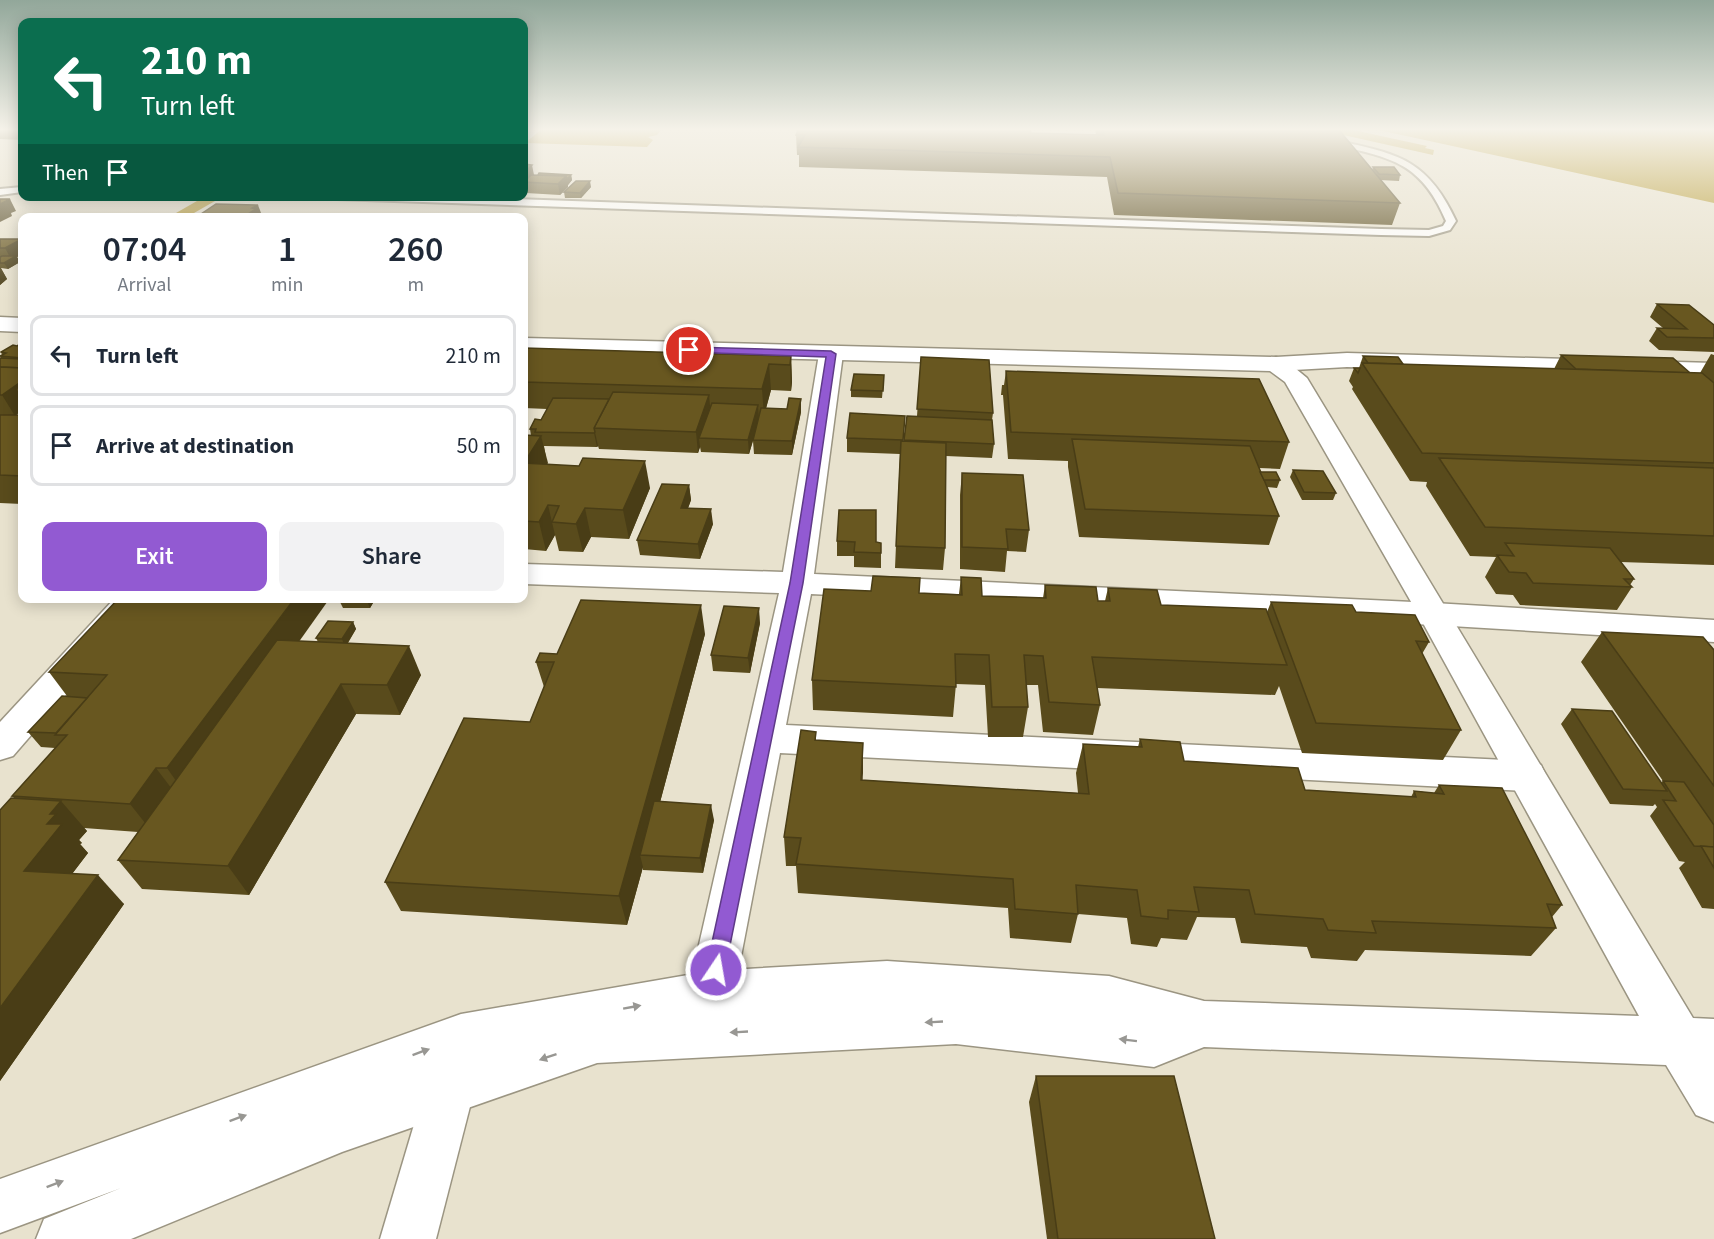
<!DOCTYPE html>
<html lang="en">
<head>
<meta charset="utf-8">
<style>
	:root { --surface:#fff; --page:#f2f2f3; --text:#1f2937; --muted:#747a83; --line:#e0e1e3; --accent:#925ad2 }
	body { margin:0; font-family:"Source Sans 3",sans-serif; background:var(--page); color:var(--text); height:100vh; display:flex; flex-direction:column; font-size:22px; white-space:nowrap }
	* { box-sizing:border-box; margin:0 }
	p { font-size:20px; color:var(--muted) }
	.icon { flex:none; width:33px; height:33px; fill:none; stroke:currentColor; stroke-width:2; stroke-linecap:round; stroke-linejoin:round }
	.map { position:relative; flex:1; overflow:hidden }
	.drawer { position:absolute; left:18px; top:213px; width:510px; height:390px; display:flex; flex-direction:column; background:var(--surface); border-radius:12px; box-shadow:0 3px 15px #0003 }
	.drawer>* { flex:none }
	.banner { position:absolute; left:18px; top:18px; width:510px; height:183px; border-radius:12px; box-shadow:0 3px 15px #0003; background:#0b6e4f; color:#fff; overflow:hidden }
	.pin { position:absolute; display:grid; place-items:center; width:51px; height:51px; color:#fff; margin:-26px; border:3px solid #fff; border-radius:50%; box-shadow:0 2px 6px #0007 }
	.me { position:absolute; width:66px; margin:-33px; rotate:12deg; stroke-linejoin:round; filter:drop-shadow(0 0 4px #0008) }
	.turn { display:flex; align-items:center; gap:21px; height:126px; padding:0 24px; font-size:27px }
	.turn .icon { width:78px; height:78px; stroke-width:2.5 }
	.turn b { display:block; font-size:42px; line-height:51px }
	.then { display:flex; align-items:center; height:57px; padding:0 24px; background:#0003; gap:12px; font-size:22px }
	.eta { display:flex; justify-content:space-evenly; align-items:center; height:102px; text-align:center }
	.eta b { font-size:36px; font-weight:600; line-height:42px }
	.primary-button { display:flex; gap:12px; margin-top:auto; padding:12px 24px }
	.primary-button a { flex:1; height:69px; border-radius:12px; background:var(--accent); color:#fff; font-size:24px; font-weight:600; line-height:69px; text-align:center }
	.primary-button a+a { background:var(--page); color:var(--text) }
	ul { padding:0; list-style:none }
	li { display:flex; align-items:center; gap:18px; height:81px; margin:0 12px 9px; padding:0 12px; border:3px solid var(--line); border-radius:12px }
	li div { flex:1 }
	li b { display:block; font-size:22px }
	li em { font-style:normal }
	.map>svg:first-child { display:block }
</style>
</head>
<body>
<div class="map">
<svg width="1714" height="1239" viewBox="0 0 1714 1239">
	<rect width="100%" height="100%" fill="#e8e2ce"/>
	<g fill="#b29424">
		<polygon points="543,128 662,129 657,135 648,137 653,140 647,147 525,143"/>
		<polygon points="1312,128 1344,128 1427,146 1425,148 1434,150 1433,155"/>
		<polygon points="1369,128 1714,128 1714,203 1411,137"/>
		<polygon points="204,197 222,197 187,217 169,217"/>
	</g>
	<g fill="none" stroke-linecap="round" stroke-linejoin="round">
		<defs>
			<g id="service">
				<path d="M1331,139C1395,154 1426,156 1456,221L1450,230L1429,236L1381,235L336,199L332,196H427L1381,229L1429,230L1443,226L1446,221C1420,159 1388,158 1328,143L1327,141Z"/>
				<polygon points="22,187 22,192 0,195 0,189"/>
			</g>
			<g id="minor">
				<polygon points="831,347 839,349 843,354 814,574 1434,603 1714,620 1714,642 1434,625 811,594 786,725 1527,761 1541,765 1546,776 1541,787 1527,791 780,753 734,993 728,1009 711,1015 694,1009 688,993 779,593 524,584 524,564 783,572 819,354 823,349"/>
				<polygon points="1347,353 1714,363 1714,377 1347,367 1276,371 1268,369 1264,364 1268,359 1276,357"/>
				<polygon points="115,598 150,598 13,756 0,760 0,722"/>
				<polygon points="449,1066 467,1073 474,1091 436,1239 380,1239 424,1091 431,1073"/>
			</g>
			<g id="tertiary">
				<polygon points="0,317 22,318 22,332 0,331"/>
				<polygon points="524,338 1276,357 1284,359 1307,378 1693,1018 1714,1019 1714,1122 1696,1115 1666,1065 1204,1047 1154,1067 956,1044 597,1063 342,1152 131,1239 36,1239 44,1219 121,1188 0,1233 0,1179 461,1014 711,971 887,961 1109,976 1204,1001 1639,1016 1418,614 1285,382 1270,371 524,352"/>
			</g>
		</defs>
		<use href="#service" stroke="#9b9582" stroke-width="4"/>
		<use href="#minor" stroke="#9b9582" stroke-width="3"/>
		<use href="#tertiary" stroke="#9b9582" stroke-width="3"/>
		<use href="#service" fill="#fff" fill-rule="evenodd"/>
		<use href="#minor" fill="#fff" fill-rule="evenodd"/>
		<use href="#tertiary" fill="#fff" fill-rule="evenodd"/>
	</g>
	<g fill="#594b1c">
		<polygon points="0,128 22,128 22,140 0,139"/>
		<polygon points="893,128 1096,135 1095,128 1278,128 1372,170 1373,167 1400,175 1399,181 1380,180 1400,203 1392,225 1114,215 1107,177 799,167 799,155 797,155 796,135"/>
		<polygon points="524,164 534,175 571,175 572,180 568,185 568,187 560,195 526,193 524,184"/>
		<polygon points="591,187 581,198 565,198 564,192"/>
		<polygon points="0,239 22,239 22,254 17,257 20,262 8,269 1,268 7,279 0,285"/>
		<polygon points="1657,304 1714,325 1714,352 1659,350 1649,341 1657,328 1663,328 1650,317"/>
		<polygon points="22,342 22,410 16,415 22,415 22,504 0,503 0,358 1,358 0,356 2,355 1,352 17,346"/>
		<polygon points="524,348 791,356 792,382 791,391 771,390 766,408 801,412 792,455 754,454 753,441 749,454 701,452 700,447 698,453 599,449 598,446 597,447 544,446 547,464 650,488 629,539 591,537 583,552 559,551 555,535 546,551 524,549 524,435 531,436 530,429 541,420 547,409 524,408"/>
		<polygon points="1711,354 1714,355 1714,565 1620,562 1634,579 1630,585 1632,587 1617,610 1520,605 1513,595 1496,594 1485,577 1496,557 1470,556 1426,486 1427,482 1410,481 1352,389 1353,387 1349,381 1354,368 1359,368 1363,356 1403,364 1554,369 1561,355 1690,373 1700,373"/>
		<polygon points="921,357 993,413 992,420 994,444 992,458 946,456 945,548 943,570 895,568 900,454 847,452 847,438 905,416 903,441 904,441 907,416 917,416"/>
		<polygon points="1006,371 1289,442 1280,469 1259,468 1260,472 1280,480 1277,488 1267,487 1279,516 1269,545 1079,537 1068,467 1068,461 1008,459 1003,395 1001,395 1002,385 1004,385"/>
		<polygon points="884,375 882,398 851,397 851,390"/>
		<polygon points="1293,470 1336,493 1333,500 1302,500 1290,477"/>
		<polygon points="962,473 1029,530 1026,552 1007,551 1005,572 960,569 960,495"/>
		<polygon points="689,485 691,500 688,508 713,524 700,559 640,555 637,540"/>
		<polygon points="837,541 881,543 881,568 854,567 854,556 837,556"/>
		<polygon points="961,577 982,596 1043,598 1045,585 1098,601 1105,601 1108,588 1161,605 1267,612 1271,602 1356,612 1429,642 1422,654 1461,730 1443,760 1302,753 1279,686 1275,695 1097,688 1100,705 1093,735 1043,732 1038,685 1026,685 1028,707 1023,737 988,737 985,685 956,684 953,717 813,710 812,680 919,593 959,594"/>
		<polygon points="340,598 376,598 370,608 343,608 339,600"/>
		<polygon points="353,622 356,629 348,643 421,675 400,715 356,714 249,895 142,889 118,860 138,832 84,828 87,831 79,840 82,843 80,844 88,853 72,874 124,904 0,1081 14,798 12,796 55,748 41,747 28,732 67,696 49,672 300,641 318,642 316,638"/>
		<polygon points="760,623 750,673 713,671 711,655"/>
		<polygon points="1602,632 1714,650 1714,909 1702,908 1679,868 1685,862 1679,861 1650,816 1657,807 1655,804 1653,806 1610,804 1561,724 1572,709 1661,783 1663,781 1581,662"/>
		<polygon points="705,634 660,802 714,820 703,873 643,870 643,867 627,925 401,911 385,882 530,722 544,687 536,662 557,654"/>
		<polygon points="816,732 816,740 862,780 1078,793 1076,773 1083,744 1138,747 1140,739 1184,761 1305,790 1411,797 1414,791 1434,793 1439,785 1562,905 1552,917 1556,928 1531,956 1365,950 1357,961 1311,958 1307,947 1241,943 1235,918 1197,917 1187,940 1161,938 1157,947 1131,944 1127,918 1078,914 1071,943 1010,938 1008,908 798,893 796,866 786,866 784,837"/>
		<polygon points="1036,1076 1215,1239 1047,1239 1029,1102"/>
	</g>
	<g fill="#493d16">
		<polygon points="532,165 534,175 524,182 524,173"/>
		<polygon points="571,175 572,180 568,185 568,187 560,195 558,184 566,176"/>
		<polygon points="590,181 591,187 581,198 580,193"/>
		<polygon points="10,199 16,211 11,213 12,216 0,222 0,204"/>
		<polygon points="258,205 263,218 242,218 252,208"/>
		<polygon points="22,239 22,254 17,257 20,262 8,269 4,263 11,259 5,248"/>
		<polygon points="0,267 7,279 0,285"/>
		<polygon points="791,356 792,382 791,391 790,365"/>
		<polygon points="769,364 771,390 764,416 762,389"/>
		<polygon points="22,381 22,388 16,388 22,398 22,410 15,416 2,395"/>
		<polygon points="709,395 711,416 699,438 700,447 698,453 696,432"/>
		<polygon points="801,399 801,412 792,455 792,441"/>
		<polygon points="758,405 759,419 749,454 748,440"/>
		<polygon points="595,432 598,446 597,447 594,433"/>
		<polygon points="541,436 548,463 532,491 524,463"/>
		<polygon points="645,461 650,488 629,539 623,510"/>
		<polygon points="689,485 691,500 683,522 681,508"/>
		<polygon points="548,505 555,535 546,551 539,522"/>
		<polygon points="585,508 591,537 583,552 576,524"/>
		<polygon points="711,509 713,524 700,559 698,544"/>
		<polygon points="295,598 330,598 188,798 167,768"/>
		<polygon points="368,598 376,598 370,608 367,601"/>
		<polygon points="701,605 705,634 646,855 640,855 643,867 627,925 619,896"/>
		<polygon points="759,608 760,623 750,673 748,658"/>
		<polygon points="353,622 356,629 345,647 342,639"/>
		<polygon points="409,646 421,675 400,715 387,685"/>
		<polygon points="341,684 356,714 249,895 228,866"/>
		<polygon points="863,743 863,773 861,809 861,780"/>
		<polygon points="156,768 178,797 153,833 130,804"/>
		<polygon points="61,801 87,831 79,840 82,843 80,844 88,853 52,900 24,871 47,824 50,814"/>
		<polygon points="711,805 714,820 703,873 700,858"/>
		<polygon points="98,875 124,904 0,1081 0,1008"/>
	</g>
	<g fill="#685720" stroke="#493d16" stroke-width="1.5">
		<polygon points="799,128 889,128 960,131 961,128 997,128 1030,129 1031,133 1104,135 1102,128 1279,128 1339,130 1400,203 1118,193 1110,157 798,147 805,135 796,135"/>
		<polygon points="524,164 532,165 524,173"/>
		<polygon points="1373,167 1394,167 1400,175 1379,174"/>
		<polygon points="539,173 571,175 567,179 566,176 538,175"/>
		<polygon points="531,175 566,176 558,184 524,182"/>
		<polygon points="576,181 590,181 580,193 564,192"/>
		<polygon points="0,199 10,199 0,204"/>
		<polygon points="216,204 258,205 252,208 256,209 242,218 195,218"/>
		<polygon points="0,239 22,239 5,248 0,248"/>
		<polygon points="2,256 16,256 4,263 0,263 0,257"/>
		<polygon points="1657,304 1689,305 1714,325 1714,338 1667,337 1657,328 1687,329"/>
		<polygon points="22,342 22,358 0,356 6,353 1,352 13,345 17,346"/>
		<polygon points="524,348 791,356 790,365 769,364 762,389 524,382"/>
		<polygon points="1561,355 1673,358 1690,373 1576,369"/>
		<polygon points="1363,356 1398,357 1403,364 1368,363"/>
		<polygon points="921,357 989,360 993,413 917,409"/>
		<polygon points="0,358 22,359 22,368 0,367"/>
		<polygon points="1362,363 1702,373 1714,383 1714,463 1422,453"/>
		<polygon points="0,367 22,368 22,381 2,395 0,395"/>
		<polygon points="1354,368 1360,368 1358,373"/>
		<polygon points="1006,371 1259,379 1289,442 1011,432"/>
		<polygon points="854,374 884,375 883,391 851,390"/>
		<polygon points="22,383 22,388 16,388"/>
		<polygon points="613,392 709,395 696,432 594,428"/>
		<polygon points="553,398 609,399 594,428 595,432 594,433 535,432 536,429 530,429 535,419 541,420"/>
		<polygon points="789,398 801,399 792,441 753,440 761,408 787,409"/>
		<polygon points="712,403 758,405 748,440 699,438"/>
		<polygon points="850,413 905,416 903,440 847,438"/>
		<polygon points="0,415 22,415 22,476 0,475"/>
		<polygon points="907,416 992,420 994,444 904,440"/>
		<polygon points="524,435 541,436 524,463 579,466 583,458 645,461 623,510 585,508 576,524 552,522 559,506 548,505 539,522 524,521"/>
		<polygon points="1072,439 1250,446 1279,516 1085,509"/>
		<polygon points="901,441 946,443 945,548 896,546"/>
		<polygon points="1439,458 1714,468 1714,536 1485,527"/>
		<polygon points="1293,470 1323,471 1336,493 1304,492"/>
		<polygon points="1260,472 1276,472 1280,480 1264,480"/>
		<polygon points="962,473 1023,475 1029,530 1006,529 1008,549 962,547"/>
		<polygon points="662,484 689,485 681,508 711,509 698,544 637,540"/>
		<polygon points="839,510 876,510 876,542 881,543 881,553 854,552 855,542 837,541"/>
		<polygon points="1505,543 1610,548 1634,579 1624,579 1632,587 1533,583 1526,573 1509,572 1497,555 1514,556"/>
		<polygon points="873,576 920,578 919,593 962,595 961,577 981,578 982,596 1046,598 1045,585 1096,587 1098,601 1110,601 1108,588 1157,590 1161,605 1266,609 1287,665 1092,657 1100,705 1049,702 1043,656 1024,655 1028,707 992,707 989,655 955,654 956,687 812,680 824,589 871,591"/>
		<polygon points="119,598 295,598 167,768 156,768 130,804 12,796 67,735 55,735 107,675 49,672"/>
		<polygon points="340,598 368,598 367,601 339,600"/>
		<polygon points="581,600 701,605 619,896 385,882 464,718 530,722 554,662 536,662 540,653 557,654"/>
		<polygon points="1271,602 1352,605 1356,612 1415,615 1429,642 1416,641 1461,730 1316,723"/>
		<polygon points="724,606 759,608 748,658 711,655"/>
		<polygon points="328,621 353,622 342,639 316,638"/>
		<polygon points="1602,632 1703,637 1714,650 1714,786"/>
		<polygon points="277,640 409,646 387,685 341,684 228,866 118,860"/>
		<polygon points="62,696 87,698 56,733 28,732"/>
		<polygon points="1572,709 1612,711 1667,791 1623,789"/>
		<polygon points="801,730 816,732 815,740 863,743 861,780 1089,794 1083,744 1142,747 1140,739 1180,742 1184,761 1298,768 1305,790 1416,797 1414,791 1444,794 1439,785 1502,788 1562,905 1547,904 1556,928 1372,921 1376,933 1328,930 1323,919 1255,914 1249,890 1194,887 1199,912 1168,910 1168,919 1141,916 1137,890 1076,885 1078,914 1015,909 1013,879 796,864 801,838 784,837"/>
		<polygon points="1663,781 1684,782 1714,825 1714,847 1694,846 1663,800 1676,801"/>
		<polygon points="11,798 61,801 50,814 56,814 47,824 62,824 24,871 98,875 0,1008 0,810"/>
		<polygon points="654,801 711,805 700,858 640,855"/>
		<polygon points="1701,846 1714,847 1714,868"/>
		<polygon points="1036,1076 1174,1076 1215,1239 1058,1239"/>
	</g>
	<defs><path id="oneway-solid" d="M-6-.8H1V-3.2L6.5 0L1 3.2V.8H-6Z" transform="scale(1.5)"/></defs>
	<g fill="#989793">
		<use href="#oneway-solid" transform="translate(632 1007) rotate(-10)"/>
		<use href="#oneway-solid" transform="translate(934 1022) rotate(177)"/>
		<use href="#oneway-solid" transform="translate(739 1032) rotate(177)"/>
		<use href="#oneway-solid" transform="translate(1128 1040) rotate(-173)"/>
		<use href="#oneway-solid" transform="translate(421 1052) rotate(-20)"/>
		<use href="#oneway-solid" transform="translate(548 1057) rotate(161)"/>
		<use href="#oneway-solid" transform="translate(238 1118) rotate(-20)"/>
		<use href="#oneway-solid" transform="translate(55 1184) rotate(-21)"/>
	</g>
	<linearGradient id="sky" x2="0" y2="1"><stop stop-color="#92a79a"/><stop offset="0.43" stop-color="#f5f2e9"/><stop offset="1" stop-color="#f5f2e9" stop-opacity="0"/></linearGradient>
	<rect width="1714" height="301" fill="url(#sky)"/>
	<polygon fill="#925ad2" stroke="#5f3a88" stroke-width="1.5" points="689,347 831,351 836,354 803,583 725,970 723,976 716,978 709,976 706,970 790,583 826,357 686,352 686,348"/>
</svg>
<div class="pin" style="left:689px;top:350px;background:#d93025"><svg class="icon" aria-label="arrive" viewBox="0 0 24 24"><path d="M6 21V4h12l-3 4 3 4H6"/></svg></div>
<svg class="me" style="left:716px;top:970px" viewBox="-20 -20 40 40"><circle r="17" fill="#925ad2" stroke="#fff" stroke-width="3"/><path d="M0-11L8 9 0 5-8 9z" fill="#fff"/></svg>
<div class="banner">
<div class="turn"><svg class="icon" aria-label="left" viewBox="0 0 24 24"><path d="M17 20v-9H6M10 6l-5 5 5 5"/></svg><div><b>210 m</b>Turn left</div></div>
<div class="then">Then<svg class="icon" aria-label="arrive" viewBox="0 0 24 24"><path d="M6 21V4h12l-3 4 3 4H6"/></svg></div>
</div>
<section class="drawer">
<div class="eta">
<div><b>07:04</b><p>Arrival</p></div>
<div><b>1</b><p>min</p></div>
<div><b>260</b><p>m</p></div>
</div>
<ul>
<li><svg class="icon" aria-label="left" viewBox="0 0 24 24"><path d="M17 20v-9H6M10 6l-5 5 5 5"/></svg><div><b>Turn left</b></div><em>210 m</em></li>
<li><svg class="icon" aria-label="arrive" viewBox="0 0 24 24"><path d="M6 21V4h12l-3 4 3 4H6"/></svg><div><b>Arrive at destination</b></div><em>50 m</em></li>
</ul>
<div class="primary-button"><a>Exit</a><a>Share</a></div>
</section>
</div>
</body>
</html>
